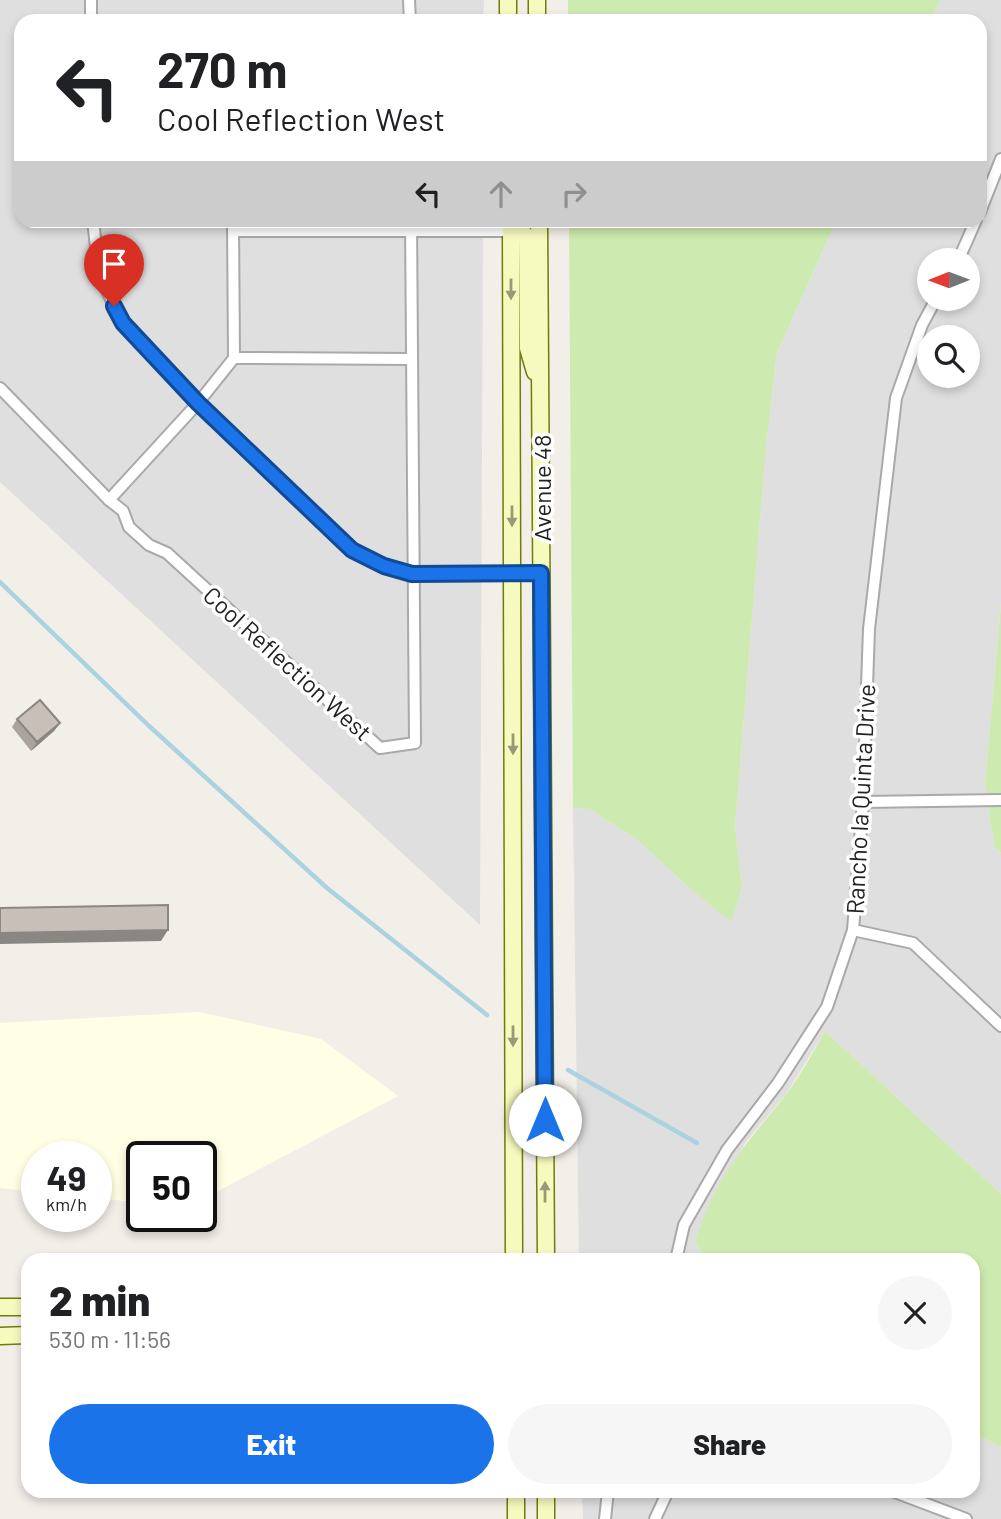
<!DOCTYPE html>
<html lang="en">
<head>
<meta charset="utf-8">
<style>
	:root { --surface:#fff; --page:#f6f6f6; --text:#202124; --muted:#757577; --accent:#1a73e8 }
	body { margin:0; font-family:Barlow,sans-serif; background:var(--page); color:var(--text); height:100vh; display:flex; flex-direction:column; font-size:26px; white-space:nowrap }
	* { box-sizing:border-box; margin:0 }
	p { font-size:23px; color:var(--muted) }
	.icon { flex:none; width:38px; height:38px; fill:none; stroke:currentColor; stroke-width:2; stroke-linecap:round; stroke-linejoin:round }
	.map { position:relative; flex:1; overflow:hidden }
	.side { position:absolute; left:21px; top:1253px; width:959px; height:245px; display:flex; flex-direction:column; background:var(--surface); border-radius:21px; box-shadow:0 4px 10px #0003 }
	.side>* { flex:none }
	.banner { position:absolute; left:14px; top:14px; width:973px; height:214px; border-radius:21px; box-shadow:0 4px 10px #0003; background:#fff; color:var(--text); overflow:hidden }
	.needle { width:46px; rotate:269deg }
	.fabs { position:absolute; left:917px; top:248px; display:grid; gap:14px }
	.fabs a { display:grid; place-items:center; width:63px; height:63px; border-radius:50%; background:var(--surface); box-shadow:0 4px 10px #0003; font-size:35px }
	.speed { position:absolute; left:21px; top:1141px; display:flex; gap:14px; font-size:35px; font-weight:700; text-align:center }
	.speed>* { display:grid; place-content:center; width:91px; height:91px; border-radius:50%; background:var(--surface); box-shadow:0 4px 10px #0003; line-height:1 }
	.speed small { font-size:18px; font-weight:400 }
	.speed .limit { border:4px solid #111; border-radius:10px; background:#fff; color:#111 }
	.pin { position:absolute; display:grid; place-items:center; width:60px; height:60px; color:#fff; margin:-72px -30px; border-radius:50% 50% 50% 0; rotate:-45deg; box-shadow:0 0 7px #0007 }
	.pin .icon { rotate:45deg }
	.me { position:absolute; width:77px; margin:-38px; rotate:0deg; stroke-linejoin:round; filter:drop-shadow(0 0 5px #0008) }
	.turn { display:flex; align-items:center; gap:24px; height:147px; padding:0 28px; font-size:32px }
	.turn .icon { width:91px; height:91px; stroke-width:2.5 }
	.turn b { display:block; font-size:49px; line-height:60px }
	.lanes { display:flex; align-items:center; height:66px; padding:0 28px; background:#0003; justify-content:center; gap:35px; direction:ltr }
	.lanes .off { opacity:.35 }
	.round { display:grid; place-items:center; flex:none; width:74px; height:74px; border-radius:37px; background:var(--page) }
	.overview { display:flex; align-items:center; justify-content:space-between; height:119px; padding:0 28px }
	h1 { font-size:42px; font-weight:800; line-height:52px }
	.action { display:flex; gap:14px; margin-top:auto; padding:14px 28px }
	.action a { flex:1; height:80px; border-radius:42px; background:var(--accent); color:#fff; font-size:28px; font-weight:800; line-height:80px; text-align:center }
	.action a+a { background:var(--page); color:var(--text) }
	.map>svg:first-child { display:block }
</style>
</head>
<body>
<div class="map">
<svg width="1001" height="1519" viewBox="0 0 1001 1519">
	<rect width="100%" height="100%" fill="#f2efe9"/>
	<g fill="#e0dfdf" fill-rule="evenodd">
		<polygon points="0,0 484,0 483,21 21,21 21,220 483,221 480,925 0,482"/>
		<path d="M940,0H1001V604L985,783L994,846L1001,853V1194L825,1031L786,1094L745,1143L695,1243L708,1260H579L573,808L589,809L634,837L687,886L731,921L742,887L735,827L766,447L777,353L836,221L980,220V21H930ZM929,261H968V299H929ZM929,338H968V376H929Z"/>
		<polygon points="973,1433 1001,1447 1001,1519 583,1519 582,1491 973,1491"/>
	</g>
	<polygon fill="#ffffe5" points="199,1012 321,1039 398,1096 201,1200 201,1157 142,1157 142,1203 96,1198 96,1157 37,1157 37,1192 0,1188 0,1023"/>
	<g fill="#cdebb0">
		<polygon points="568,0 940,0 930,21 568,21"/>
		<polygon points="569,221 836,221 777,353 766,447 735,827 742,887 731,922 687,886 634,837 589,809 573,808"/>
		<polygon points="1001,604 1001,853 994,846 985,783"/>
		<path d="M825,1031L1001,1194V1447L973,1433V1260H708L695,1243C714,1178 744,1147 785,1096C800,1076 813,1053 825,1031Z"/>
	</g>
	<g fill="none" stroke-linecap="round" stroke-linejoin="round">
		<g stroke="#aad3df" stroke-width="4.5">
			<polyline points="0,582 148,725 327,888 487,1015"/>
			<polyline points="568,1070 697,1143"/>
		</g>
		<defs>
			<g id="minor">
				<polyline points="91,0 91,21"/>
				<polyline points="409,0 410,21"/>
				<polyline points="980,212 1001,159"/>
				<polyline points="93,220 98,265 106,289 123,323 198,403 353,550 384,566 412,574 513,574"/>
				<polyline points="233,231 511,231"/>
				<polyline points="958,261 976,220"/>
				<polyline points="234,358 411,359"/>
				<polyline points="0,388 109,500 123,511 129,527 149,545 167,553 380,748 415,743 411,220"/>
				<polyline points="109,500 198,403 234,358 233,220"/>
				<polyline points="863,802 1001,800"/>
				<polyline points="853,930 913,943 1001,1026"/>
				<polyline points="676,1260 684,1225 727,1150 778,1083 827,1007 853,930 863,802 869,629 896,398 922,325 936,299"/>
				<polyline points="892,1491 966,1519"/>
				<polyline points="605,1519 608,1491"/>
				<polyline points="655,1519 668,1491"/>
			</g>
			<g id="secondary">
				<polyline points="508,0 508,21"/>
				<polyline points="537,0 537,21"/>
				<polyline points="511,220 514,1260"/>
				<polyline points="539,220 546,1260"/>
				<polyline points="511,231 520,230 527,237 528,348 535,372"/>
				<polyline points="0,1307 28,1307"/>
				<polyline points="0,1336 28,1335"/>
				<polyline points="516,1491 516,1519"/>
				<polyline points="546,1491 546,1519"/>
			</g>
		</defs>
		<use href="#minor" stroke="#a9a9a9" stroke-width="14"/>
		<use href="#secondary" stroke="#707d05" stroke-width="19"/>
		<use href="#minor" stroke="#fff" stroke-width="10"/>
		<use href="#secondary" stroke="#f7fabf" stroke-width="16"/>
	</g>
	<polygon fill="#aba49e" points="17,719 60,723 54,731 31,751 12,727"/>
	<g fill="#8b8681">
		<polygon points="60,723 54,731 31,751 37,742"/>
		<polygon points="168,930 161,941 0,944 0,933"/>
	</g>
	<g fill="#c7bfb8" stroke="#8b8681" stroke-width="2">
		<polygon points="40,700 60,723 37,742 17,719"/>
		<polygon points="168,905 168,930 0,933 0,908"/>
	</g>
	<defs><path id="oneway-solid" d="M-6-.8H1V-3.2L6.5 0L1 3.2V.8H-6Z" transform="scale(1.75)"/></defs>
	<g fill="#979978">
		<use href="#oneway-solid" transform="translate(511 289) rotate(90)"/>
		<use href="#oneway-solid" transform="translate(512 516) rotate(90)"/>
		<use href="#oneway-solid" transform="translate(513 744) rotate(90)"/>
		<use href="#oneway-solid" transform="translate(513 1036) rotate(90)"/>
		<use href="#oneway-solid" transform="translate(545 1192) rotate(-90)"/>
	</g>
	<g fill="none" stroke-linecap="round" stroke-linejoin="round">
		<defs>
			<polyline id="route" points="114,306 123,323 198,403 352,550 384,566 412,574 541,573 545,1120"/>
		</defs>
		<use href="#route" stroke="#114b97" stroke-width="18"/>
		<use href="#route" stroke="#1a73e8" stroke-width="12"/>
	</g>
	<g text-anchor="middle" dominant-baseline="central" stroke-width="7" stroke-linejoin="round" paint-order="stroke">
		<g font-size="24" fill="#222" stroke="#fff">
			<text transform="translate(541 488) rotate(-90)">Avenue 48</text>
			<text transform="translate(288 663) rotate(42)">Cool Reflection West</text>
			<text transform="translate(860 799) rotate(-87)">Rancho la Quinta Drive</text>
		</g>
	</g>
</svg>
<div class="fabs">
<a><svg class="needle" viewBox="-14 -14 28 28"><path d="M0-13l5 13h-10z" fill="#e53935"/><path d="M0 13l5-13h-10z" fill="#757577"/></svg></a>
<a><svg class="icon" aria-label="search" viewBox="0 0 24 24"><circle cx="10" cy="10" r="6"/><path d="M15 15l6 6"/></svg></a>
</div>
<div class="speed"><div>49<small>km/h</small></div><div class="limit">50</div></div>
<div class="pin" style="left:114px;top:306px;background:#d93025"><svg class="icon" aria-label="arrive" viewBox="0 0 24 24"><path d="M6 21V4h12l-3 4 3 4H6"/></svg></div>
<svg class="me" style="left:545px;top:1120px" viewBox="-20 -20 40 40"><circle r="19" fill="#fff"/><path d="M0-13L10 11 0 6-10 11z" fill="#1a73e8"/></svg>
<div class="banner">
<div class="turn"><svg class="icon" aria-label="left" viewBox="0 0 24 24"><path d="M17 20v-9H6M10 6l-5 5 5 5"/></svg><div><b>270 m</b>Cool Reflection West</div></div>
<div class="lanes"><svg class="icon" aria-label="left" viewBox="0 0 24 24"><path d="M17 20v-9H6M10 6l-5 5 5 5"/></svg><svg class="icon off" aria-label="ahead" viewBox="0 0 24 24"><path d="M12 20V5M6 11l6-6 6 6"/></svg><svg class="icon off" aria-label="right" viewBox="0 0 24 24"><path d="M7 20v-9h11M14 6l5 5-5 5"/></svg></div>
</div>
<section class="side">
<div class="overview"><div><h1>2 min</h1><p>530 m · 11:56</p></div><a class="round"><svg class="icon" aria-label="close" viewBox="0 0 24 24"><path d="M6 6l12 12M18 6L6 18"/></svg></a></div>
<div class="action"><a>Exit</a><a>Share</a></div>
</section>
</div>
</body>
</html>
